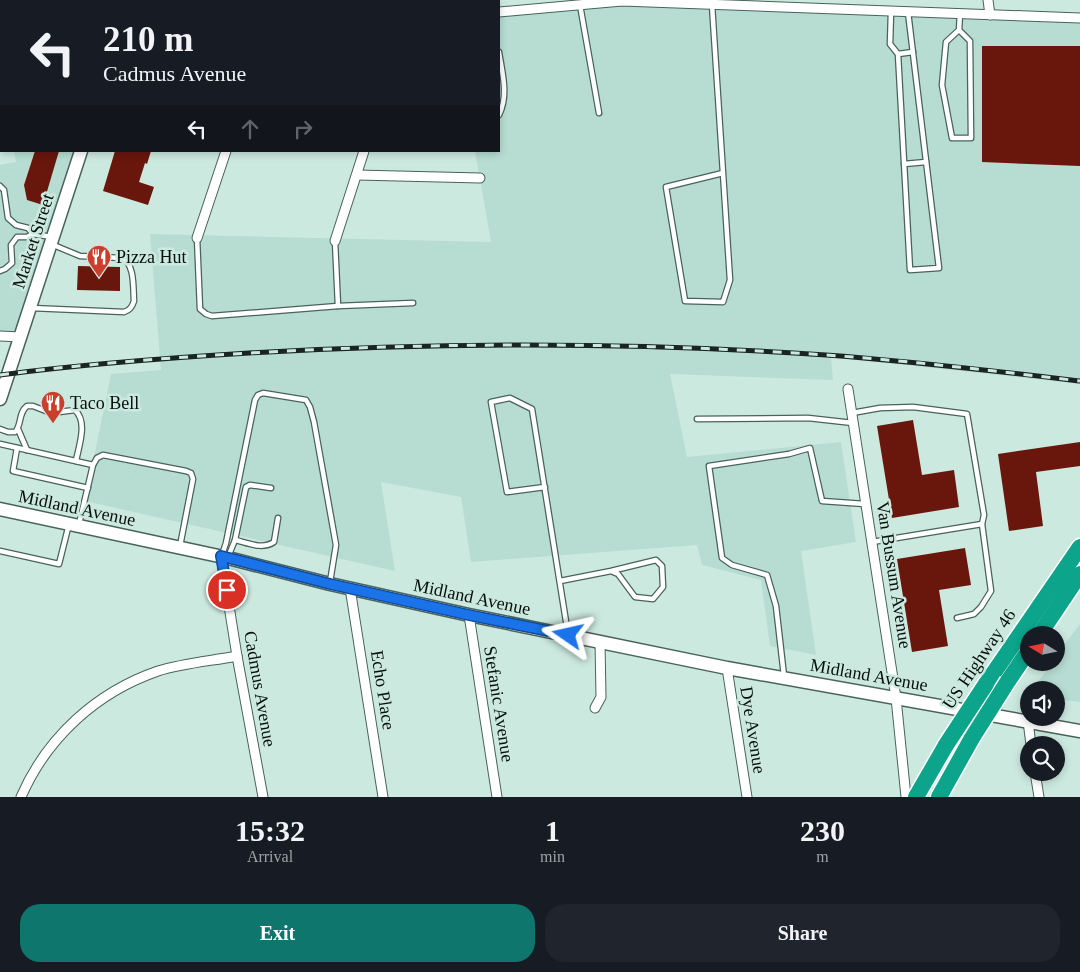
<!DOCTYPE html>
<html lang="en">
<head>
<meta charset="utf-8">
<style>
	:root { --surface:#171b24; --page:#20242c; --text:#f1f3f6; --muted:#9ea1a6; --accent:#0f766e }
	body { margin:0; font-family:"Times New Roman",serif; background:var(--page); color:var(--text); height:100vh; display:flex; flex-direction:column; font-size:19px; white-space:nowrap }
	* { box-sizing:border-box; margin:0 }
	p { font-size:16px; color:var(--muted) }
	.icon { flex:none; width:28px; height:28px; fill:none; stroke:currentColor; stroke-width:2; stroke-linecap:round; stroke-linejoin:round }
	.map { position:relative; height:797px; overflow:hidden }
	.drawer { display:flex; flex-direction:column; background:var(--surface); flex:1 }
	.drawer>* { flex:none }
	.top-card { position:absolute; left:0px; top:0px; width:500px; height:152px; box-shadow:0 2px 8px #0003; background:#171b24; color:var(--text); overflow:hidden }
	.needle { width:32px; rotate:280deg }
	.controls { position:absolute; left:1020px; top:626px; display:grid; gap:10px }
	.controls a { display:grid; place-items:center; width:45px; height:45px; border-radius:50%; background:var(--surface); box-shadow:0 2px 8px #0003; font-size:25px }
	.pin { position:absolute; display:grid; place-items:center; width:42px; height:42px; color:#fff; margin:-21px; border:2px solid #fff; border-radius:50%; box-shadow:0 1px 5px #0007 }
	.me { position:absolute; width:55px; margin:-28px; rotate:281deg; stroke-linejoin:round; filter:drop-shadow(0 0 4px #0008) }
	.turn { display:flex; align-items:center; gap:18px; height:105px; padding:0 20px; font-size:22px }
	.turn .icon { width:65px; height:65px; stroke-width:2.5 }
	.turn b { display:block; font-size:35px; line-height:42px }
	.lanes { display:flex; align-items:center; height:48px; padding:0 20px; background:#0003; justify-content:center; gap:25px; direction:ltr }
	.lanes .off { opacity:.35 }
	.eta { display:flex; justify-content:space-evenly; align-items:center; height:85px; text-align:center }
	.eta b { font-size:30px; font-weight:800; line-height:35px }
	.button { display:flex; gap:10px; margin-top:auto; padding:10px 20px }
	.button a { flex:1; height:58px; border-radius:20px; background:var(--accent); color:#fff; font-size:20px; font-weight:800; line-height:58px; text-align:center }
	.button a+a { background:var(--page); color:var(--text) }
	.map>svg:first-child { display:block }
</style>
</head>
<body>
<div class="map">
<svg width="1080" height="797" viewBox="0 0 1080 797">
	<rect width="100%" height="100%" fill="#cce9e0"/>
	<g fill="#b7ddd3">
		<polygon points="0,0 126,0 1,1 1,70"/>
		<polygon points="618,0 1080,14 1080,384 831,357 833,380 670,374 687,457 841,442 856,542 801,551 816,655 770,646 761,580 702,565 697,545 471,562 461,497 381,482 395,571 85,501 111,374 161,370 150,234 491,242 475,151 499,151 499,11"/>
		<polygon points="14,151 76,151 16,333 0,335 0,165 16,162"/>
		<polygon points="1080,624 1080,702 1056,699 1056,690 1032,690 1052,663 1056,662 1056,656"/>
	</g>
	<g fill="#69160c">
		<polygon points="982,46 1080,46 1080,166 982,162"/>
		<polygon points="35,151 59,151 43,205 27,200 24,185"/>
		<polygon points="115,151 151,151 147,164 145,163 139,182 154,187 148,205 103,191"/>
		<polygon points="78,266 120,267 120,291 77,290"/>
		<polygon points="913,420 922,475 954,470 959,507 892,518 877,426"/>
		<polygon points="1080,442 1080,466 1036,472 1043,526 1009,531 998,454"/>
		<polygon points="965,548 971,585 939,590 948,646 912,652 897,559"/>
	</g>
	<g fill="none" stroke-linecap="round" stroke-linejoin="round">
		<defs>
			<g id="lane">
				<polyline points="580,5 599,113"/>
				<polyline points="712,5 730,280 723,302 685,301 666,187 723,173"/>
				<polyline points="891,12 890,44 898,54 910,270 939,268 908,12"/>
				<polyline points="959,30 970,41 971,138 952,138 942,85 946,42 959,30 960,14"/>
				<path d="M499,52C502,72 509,95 499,115"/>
				<polyline points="898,54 913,52"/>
				<polyline points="904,164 926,162"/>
				<polyline points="0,186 4,190 8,218 16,225 28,228 33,234"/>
				<polyline points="197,238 200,309 206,314 212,316 338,306 413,303"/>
				<polyline points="335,241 338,306"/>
				<polyline points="0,271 5,269 12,263 11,245 17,237 27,237 33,234 52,237"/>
				<path d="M31,308L124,312C130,310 132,307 134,301C133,288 135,264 122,258L80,256L51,244"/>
				<polyline points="852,413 880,408 913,407 967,414 984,515 982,524 872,542"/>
				<polyline points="697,419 808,418 853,423"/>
				<path d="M0,429L8,432H15C22,425 18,413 27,406H33L51,413L75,410C88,422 79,445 76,461"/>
				<polyline points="18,429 27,450"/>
				<polyline points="0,444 93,465"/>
				<polyline points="17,448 13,471 88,488"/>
				<polyline points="545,487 507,492 491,402 510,398 532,409 568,634"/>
				<polyline points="79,524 93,465 97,458 103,455 186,471 191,473 193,479 180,546"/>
				<polyline points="235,540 246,487 250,485 271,488"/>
				<polyline points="0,551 59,564 69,524"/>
				<polyline points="222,555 226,543 255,400 258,395 263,393 306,400 310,407 314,422 336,545 330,582"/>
				<path d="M228,557L235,540C248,543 262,550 274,542L278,518"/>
				<polyline points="560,581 611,571 618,574 635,597 653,599 663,587 662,566 656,560 611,571"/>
				<polyline points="957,618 974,614 981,607 991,591 982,524"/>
				<polyline points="784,676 776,606 767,575 732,565 722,558 709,466 789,454 810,448 822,501 865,504"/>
			</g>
			<g id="street">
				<polyline points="355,0 359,1"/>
				<polyline points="988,0 990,15"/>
				<polyline points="276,1 277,0"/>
				<polyline points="410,1 411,0"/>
				<polyline points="499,12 622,1 1080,18"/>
				<polyline points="357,175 480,178"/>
				<polyline points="197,238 226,151"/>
				<polyline points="335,241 364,151"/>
				<polyline points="0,336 20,337"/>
				<polyline points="848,389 896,698 906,797"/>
				<polyline points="221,556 237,656 263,797"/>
				<polyline points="350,588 383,797"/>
				<polyline points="469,615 497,797"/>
				<polyline points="727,668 747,797"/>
				<polyline points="595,708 601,697 600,642"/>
				<polyline points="1028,721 1031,745"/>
				<polyline points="1035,772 1039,797"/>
				<path d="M21,797C47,737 97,692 158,671C184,663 211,661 237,656"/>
			</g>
			<g id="secondary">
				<polyline points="131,1 131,0"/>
				<polyline points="0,399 81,151"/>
				<polyline points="0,509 228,558 330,584 469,615 727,668 1080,731"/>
			</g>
			<g id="highway">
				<polyline points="1039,635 1080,574"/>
				<polyline points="1008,681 1029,650"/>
				<polyline points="986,684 1080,547"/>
				<polyline points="916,797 946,745"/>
				<polyline points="939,797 972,738"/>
			</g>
		</defs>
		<use href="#lane" stroke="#49625b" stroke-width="7"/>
		<use href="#street" stroke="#49625b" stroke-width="11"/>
		<use href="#secondary" stroke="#49625b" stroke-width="15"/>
		<use href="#highway" stroke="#fff" stroke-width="19"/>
		<use href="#lane" stroke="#fff" stroke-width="4.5"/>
		<use href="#street" stroke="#fff" stroke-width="9"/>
		<use href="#secondary" stroke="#fff" stroke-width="12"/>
		<use href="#highway" stroke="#0ca58b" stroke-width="16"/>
		<defs>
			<path id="rail" d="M0,375C83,364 166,358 249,353C441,342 634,342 826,355C911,361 995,371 1080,381"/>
		</defs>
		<use href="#rail" stroke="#1a2522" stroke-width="5"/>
		<use href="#rail" stroke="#cce9e0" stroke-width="3" stroke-dasharray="9" stroke-linecap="butt"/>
		<defs>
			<g id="highway-bridge">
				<polyline points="972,738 1008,681"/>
				<polyline points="946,745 986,684"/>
			</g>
		</defs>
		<use href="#highway-bridge" stroke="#fff" stroke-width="19" stroke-linecap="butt"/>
		<use href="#highway-bridge" stroke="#0ca58b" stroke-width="16"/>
	</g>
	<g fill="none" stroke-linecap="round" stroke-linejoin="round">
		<defs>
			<polyline id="route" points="227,590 221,556 330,584 469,615 568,635"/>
		</defs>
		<use href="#route" stroke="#114b97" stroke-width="12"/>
		<use href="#route" stroke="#1a73e8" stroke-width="9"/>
	</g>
	<defs>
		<symbol id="restaurant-pin" viewBox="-11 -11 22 30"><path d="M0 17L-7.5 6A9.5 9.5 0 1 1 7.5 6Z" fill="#ca3e2c" stroke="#cce9e0"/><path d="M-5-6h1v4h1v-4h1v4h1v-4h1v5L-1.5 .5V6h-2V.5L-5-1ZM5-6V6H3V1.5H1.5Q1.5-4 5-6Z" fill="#fff"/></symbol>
	</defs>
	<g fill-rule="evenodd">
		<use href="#restaurant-pin" x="85" y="243" width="28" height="38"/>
		<use href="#restaurant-pin" x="39" y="389" width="28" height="38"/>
	</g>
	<g text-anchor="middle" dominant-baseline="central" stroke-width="5" stroke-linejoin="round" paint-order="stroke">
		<g font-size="18" fill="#060f0c" stroke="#cce9e0">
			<text transform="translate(33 241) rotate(-72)">Market Street</text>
			<text transform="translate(77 508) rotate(12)">Midland Avenue</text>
			<text transform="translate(894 575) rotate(81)">Van Bussum Avenue</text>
			<text transform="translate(472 597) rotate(12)">Midland Avenue</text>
			<text transform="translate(979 659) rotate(-56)">US Highway 46</text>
			<text transform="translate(869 675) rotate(10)">Midland Avenue</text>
			<text transform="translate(260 689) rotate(80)">Cadmus Avenue</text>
			<text transform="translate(383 690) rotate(81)">Echo Place</text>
			<text transform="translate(499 704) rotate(81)">Stefanic Avenue</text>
			<text transform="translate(753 730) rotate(81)">Dye Avenue</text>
		</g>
		<g font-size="18" fill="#060f0c" stroke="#cce9e0" text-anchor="start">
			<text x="116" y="257">Pizza Hut</text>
			<text x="70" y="403">Taco Bell</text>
		</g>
	</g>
</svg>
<div class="controls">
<a><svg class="needle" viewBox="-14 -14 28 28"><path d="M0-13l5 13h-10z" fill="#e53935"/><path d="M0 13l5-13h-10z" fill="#9ea1a6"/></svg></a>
<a><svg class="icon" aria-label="sound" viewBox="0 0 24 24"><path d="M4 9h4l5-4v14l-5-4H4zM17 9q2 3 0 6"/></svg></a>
<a><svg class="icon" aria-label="search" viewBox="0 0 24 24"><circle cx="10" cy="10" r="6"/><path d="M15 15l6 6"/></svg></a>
</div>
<div class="pin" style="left:227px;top:590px;background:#d93025"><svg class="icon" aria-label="arrive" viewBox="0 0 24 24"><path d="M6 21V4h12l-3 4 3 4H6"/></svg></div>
<svg class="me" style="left:568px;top:635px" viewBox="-20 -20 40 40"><path d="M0-17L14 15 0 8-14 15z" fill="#1a73e8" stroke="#fff" stroke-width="4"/></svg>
<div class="top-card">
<div class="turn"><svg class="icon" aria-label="left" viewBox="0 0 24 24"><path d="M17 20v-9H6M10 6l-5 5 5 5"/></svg><div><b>210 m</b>Cadmus Avenue</div></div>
<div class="lanes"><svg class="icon" aria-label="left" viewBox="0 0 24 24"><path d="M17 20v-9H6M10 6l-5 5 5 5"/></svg><svg class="icon off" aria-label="ahead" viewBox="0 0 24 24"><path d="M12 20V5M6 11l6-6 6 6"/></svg><svg class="icon off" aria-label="right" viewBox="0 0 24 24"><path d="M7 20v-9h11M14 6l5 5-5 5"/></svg></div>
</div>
</div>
<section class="drawer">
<div class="eta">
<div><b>15:32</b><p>Arrival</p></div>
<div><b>1</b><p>min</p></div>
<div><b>230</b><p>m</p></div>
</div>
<div class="button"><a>Exit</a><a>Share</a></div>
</section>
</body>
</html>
